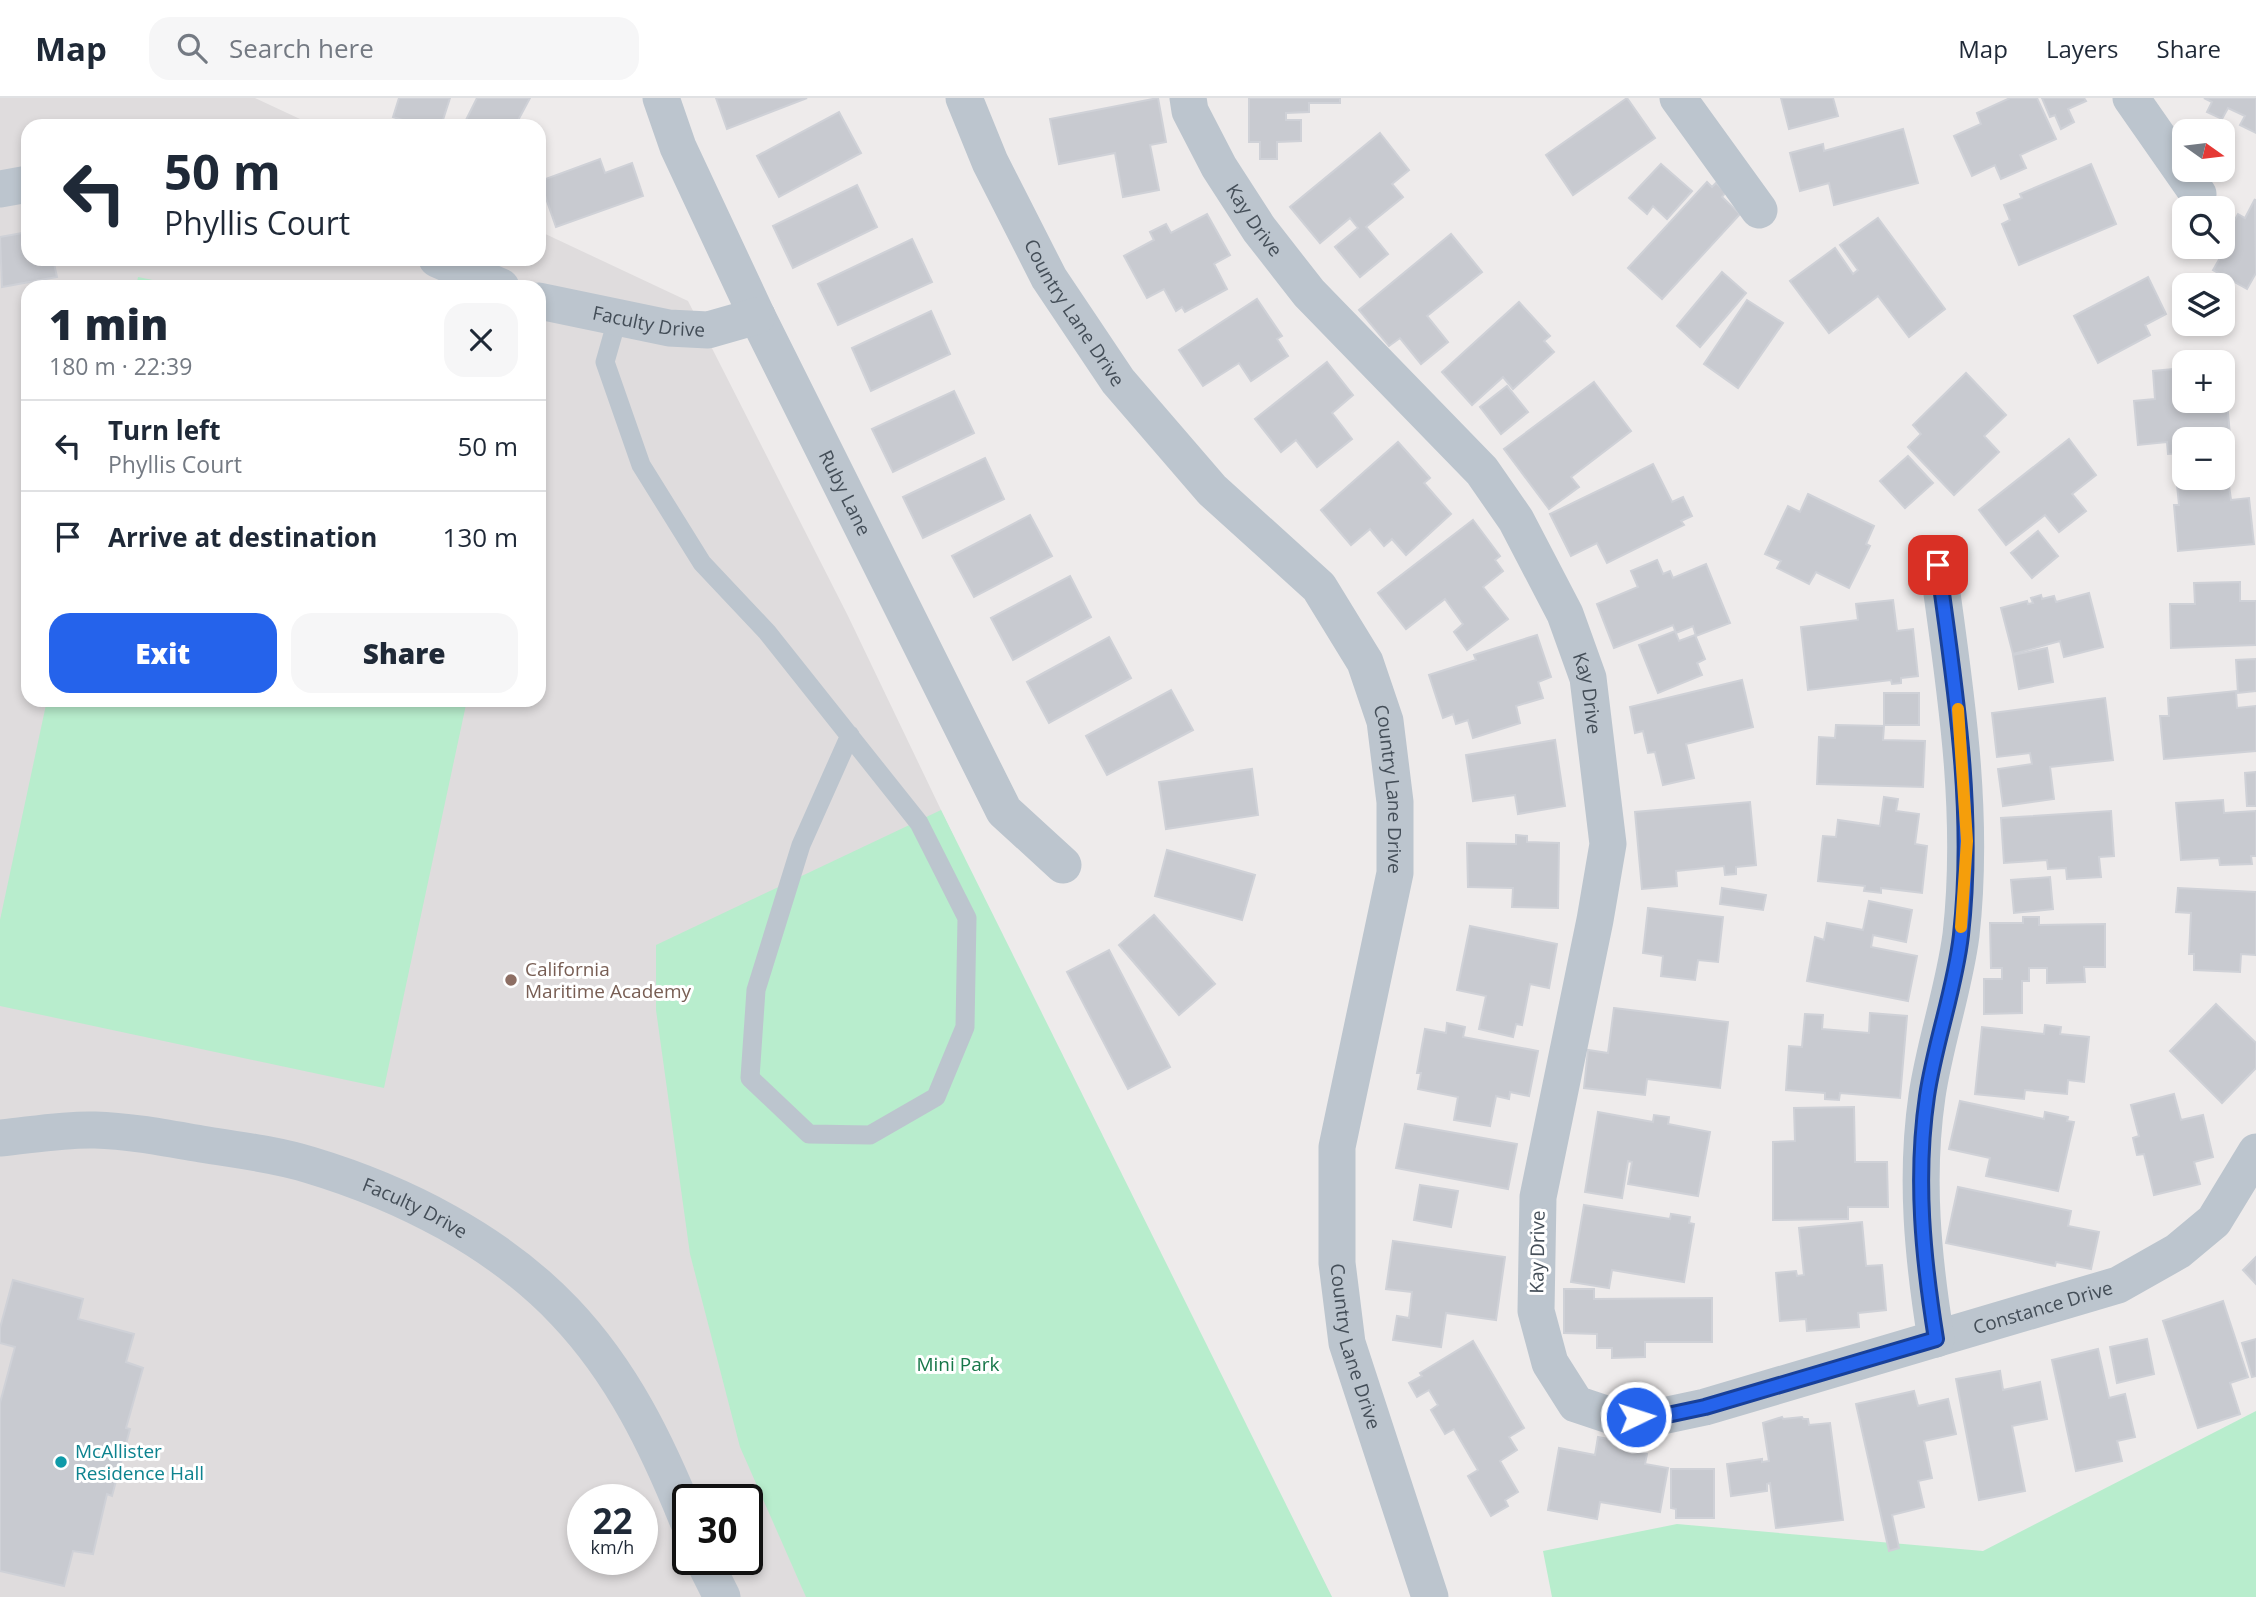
<!DOCTYPE html>
<html lang="en">
<head>
<meta charset="utf-8">
<style>
	:root { --surface:#fff; --page:#f6f6f7; --text:#1f2937; --muted:#747a83; --line:#e0e1e3; --accent:#2563eb }
	body { margin:0; font-family:"Open Sans",sans-serif; background:var(--page); color:var(--text); height:100vh; display:flex; flex-direction:column; font-size:26px; white-space:nowrap }
	* { box-sizing:border-box; margin:0 }
	p { font-size:23px; color:var(--muted) }
	.icon { flex:none; width:38px; height:38px; fill:none; stroke:currentColor; stroke-width:2; stroke-linecap:round; stroke-linejoin:round }
	.map { position:relative; flex:1; overflow:hidden }
	.drawer { position:absolute; left:21px; top:182px; width:525px; height:427px; display:flex; flex-direction:column; background:var(--surface); border-radius:21px; box-shadow:0 4px 10px #0003 }
	.drawer>* { flex:none }
	.guide { position:absolute; left:21px; top:21px; width:525px; height:147px; border-radius:21px; box-shadow:0 4px 10px #0003; background:#fff; color:var(--text); overflow:hidden }
	.needle { width:46px; rotate:104deg }
	.buttons { position:absolute; left:2172px; top:21px; display:grid; gap:14px }
	.buttons a { display:grid; place-items:center; width:63px; height:63px; border-radius:14px; background:var(--surface); box-shadow:0 4px 10px #0003; font-size:35px }
	.speed { position:absolute; left:567px; top:1386px; display:flex; gap:14px; font-size:35px; font-weight:700; text-align:center }
	.speed>* { display:grid; place-content:center; width:91px; height:91px; border-radius:50%; background:var(--surface); box-shadow:0 4px 10px #0003; line-height:1 }
	.speed small { font-size:18px; font-weight:400 }
	.speed .limit { border:4px solid #111; border-radius:10px; background:#fff; color:#111 }
	.pin { position:absolute; display:grid; place-items:center; width:60px; height:60px; color:#fff; margin:-30px; border-radius:14px; box-shadow:0 4px 10px #0006 }
	.me { position:absolute; width:77px; margin:-38px; rotate:86deg; stroke-linejoin:round; filter:drop-shadow(0 0 5px #0008) }
	.turn { display:flex; align-items:center; gap:24px; height:147px; padding:0 28px; font-size:32px }
	.turn .icon { width:91px; height:91px; stroke-width:2.5 }
	.turn b { display:block; font-size:49px; line-height:60px }
	.round { display:grid; place-items:center; flex:none; width:74px; height:74px; border-radius:21px; background:var(--page) }
	.headline { display:flex; align-items:center; justify-content:space-between; height:119px; padding:0 28px }
	h1 { font-size:42px; font-weight:800; line-height:52px }
	.primary-button { display:flex; gap:14px; margin-top:auto; padding:14px 28px }
	.primary-button a { flex:1; height:80px; border-radius:21px; background:var(--accent); color:#fff; font-size:28px; font-weight:800; line-height:80px; text-align:center }
	.primary-button a+a { background:var(--page); color:var(--text) }
	ul { padding:0; list-style:none }
	li { display:flex; align-items:center; gap:21px; height:91px; padding:0 28px; border-top:2px solid var(--line) }
	li div { flex:1 }
	li b { display:block; font-size:26px }
	li em { font-style:normal }
	header { display:flex; align-items:center; gap:42px; box-sizing:border-box; height:98px; padding:0 35px; background:var(--surface); border-bottom:2px solid var(--line) }
	header strong { font-size:33px }
	nav { display:flex; gap:38px; margin-inline-start:auto; font-size:24px }
	.search { width:490px; height:63px; background:var(--page); display:flex; align-items:center; gap:18px; box-sizing:border-box; padding:0 24px; border-radius:21px; color:var(--muted); font-size:26px }
	.map>svg:first-child { display:block }
</style>
</head>
<body>
<header>
<strong>Map</strong>
<div class="search"><svg class="icon" aria-label="search" viewBox="0 0 24 24"><circle cx="10" cy="10" r="6"/><path d="M15 15l6 6"/></svg>Search here</div>
<nav><a>Map</a><a>Layers</a><a>Share</a></nav>
</header>
<div class="map">
<svg width="2256" height="1499" viewBox="0 0 2256 1499">
	<rect width="100%" height="100%" fill="#eeebeb"/>
	<path fill="#dfdcdd" fill-rule="evenodd" d="M0,0H255L315,28H28V161H539V133L688,203L848,518L1104,1052L1332,1499H0ZM28,189H539V602H28ZM583,1402H642V1461H583ZM688,1402H747V1461H688Z"/>
	<g fill="#b8edcd">
		<polygon points="138,179 187,189 136,189"/>
		<polygon points="47,602 467,602 384,990 0,908 0,822"/>
		<polygon points="941,712 1332,1499 806,1499 740,1349 690,1156 656,912 656,847"/>
		<polygon points="2256,1313 2256,1499 1552,1499 1543,1453 1677,1426 1983,1453"/>
	</g>
	<g fill="#c8cad0" stroke="#cfd1d7" stroke-width="2">
		<polygon points="399,0 450,0 441,28 421,28 393,19"/>
		<polygon points="477,0 530,0 515,28 463,28"/>
		<polygon points="716,0 807,0 727,31"/>
		<polygon points="1158,0 1166,44 1150,47 1159,92 1123,99 1115,55 1059,66 1050,21"/>
		<polygon points="1249,0 1340,0 1340,5 1309,5 1309,14 1286,15 1286,22 1301,22 1301,43 1277,44 1277,61 1260,61 1260,44 1249,44"/>
		<polygon points="1627,0 1655,40 1573,97 1546,57"/>
		<polygon points="1781,0 1833,0 1838,18 1789,31"/>
		<polygon points="2010,0 2037,0 2056,41 2020,57 2026,70 2001,81 1995,67 1972,78 1954,38 1981,26 1977,15"/>
		<polygon points="2042,0 2084,0 2086,3 2068,11 2074,24 2061,31 2055,17 2050,19"/>
		<polygon points="2204,0 2256,0 2256,35 2240,27 2245,18 2228,10 2222,21 2207,14 2212,4"/>
		<polygon points="839,14 861,55 779,99 757,58"/>
		<polygon points="1903,31 1918,85 1834,107 1829,85 1800,93 1790,55 1823,46 1824,53"/>
		<polygon points="1380,35 1409,72 1392,86 1403,99 1366,129 1388,156 1360,179 1335,149 1358,130 1350,120 1320,145 1290,109"/>
		<polygon points="600,61 605,75 632,65 643,98 556,129 540,83"/>
		<polygon points="1661,66 1692,93 1667,121 1653,108 1647,116 1629,100"/>
		<polygon points="2091,66 2116,126 2019,167 2002,126 2010,122 2004,107 2022,100 2020,96"/>
		<polygon points="1707,84 1712,89 1716,85 1726,94 1722,99 1740,116 1662,201 1628,170"/>
		<polygon points="857,87 877,129 793,170 773,128"/>
		<polygon points="2255,101 2256,175 2247,191 2213,172 2232,139 2227,136 2238,116 2245,120"/>
		<polygon points="1207,116 1230,157 1214,166 1227,191 1185,214 1182,209 1176,213 1164,191 1147,200 1124,158 1154,142 1150,134 1166,126 1171,135"/>
		<polygon points="1878,120 1945,211 1909,239 1878,198 1829,235 1790,183 1835,150 1853,176 1858,172 1840,147"/>
		<polygon points="28,134 28,161 53,161 57,179 2,189 0,139"/>
		<polygon points="1451,136 1482,174 1427,218 1448,244 1421,266 1400,240 1389,248 1359,212"/>
		<polygon points="912,141 932,184 838,227 818,186"/>
		<polygon points="1722,174 1746,195 1700,249 1677,228"/>
		<polygon points="2148,179 2166,216 2145,227 2150,237 2098,265 2074,218"/>
		<polygon points="1257,201 1282,238 1277,241 1288,258 1251,283 1239,265 1203,288 1179,252"/>
		<polygon points="1747,202 1783,225 1738,290 1704,266"/>
		<polygon points="1519,204 1550,238 1544,243 1554,254 1513,291 1503,279 1472,307 1442,274"/>
		<polygon points="931,213 950,256 871,293 852,250"/>
		<polygon points="1327,264 1353,297 1332,315 1352,341 1317,369 1296,342 1281,354 1255,321"/>
		<polygon points="2184,270 2184,303 2222,303 2222,294 2226,293 2230,337 2184,341 2184,355 2168,356 2167,344 2138,347 2134,303 2155,301 2153,273"/>
		<polygon points="1966,275 2006,317 1984,338 1999,354 1954,397 1908,349 1921,336 1913,327"/>
		<polygon points="1594,284 1631,333 1571,379 1579,389 1549,411 1504,351"/>
		<polygon points="1507,288 1528,314 1501,336 1480,309"/>
		<polygon points="954,293 974,335 893,374 872,331"/>
		<polygon points="2069,341 2096,377 2072,396 2086,413 2059,434 2045,417 2006,447 1979,412"/>
		<polygon points="1398,344 1430,380 1424,385 1451,416 1406,457 1392,441 1384,448 1370,431 1351,447 1321,412"/>
		<polygon points="1908,358 1933,385 1905,410 1880,383"/>
		<polygon points="985,360 1004,401 923,440 903,399"/>
		<polygon points="1653,366 1672,404 1683,399 1692,418 1681,423 1684,427 1607,465 1597,445 1571,458 1550,416"/>
		<polygon points="2228,381 2231,402 2249,400 2254,446 2178,453 2174,407 2179,407 2177,387"/>
		<polygon points="1808,396 1874,428 1866,446 1870,448 1849,490 1816,474 1809,486 1777,470 1781,463 1765,456 1788,408 1800,414"/>
		<polygon points="1030,417 1052,458 974,499 952,458"/>
		<polygon points="1473,422 1500,458 1495,462 1503,473 1483,489 1508,521 1467,552 1454,534 1463,526 1445,501 1406,531 1378,495"/>
		<polygon points="2038,433 2058,458 2032,480 2011,455"/>
		<polygon points="1657,462 1663,476 1670,473 1673,480 1706,466 1730,525 1696,538 1693,528 1676,535 1673,527 1614,550 1597,506 1638,489 1631,473"/>
		<polygon points="1070,478 1091,519 1013,562 991,520"/>
		<polygon points="2240,484 2240,503 2256,503 2256,547 2171,550 2170,506 2195,506 2194,485"/>
		<polygon points="2089,495 2103,549 2064,559 2060,543 2013,556 2001,510 2027,503 2028,506 2033,505 2031,500 2041,497 2042,501 2054,498 2056,504"/>
		<polygon points="1893,502 1897,533 1913,531 1918,578 1901,580 1901,585 1892,586 1891,582 1808,592 1801,529 1858,522 1856,506"/>
		<polygon points="1675,533 1679,543 1695,537 1705,561 1697,565 1702,577 1658,595 1639,547"/>
		<polygon points="1537,537 1551,579 1538,584 1543,600 1516,608 1520,625 1473,640 1468,622 1456,626 1453,616 1443,620 1429,577 1476,562 1474,557"/>
		<polygon points="1109,539 1131,580 1049,625 1027,584"/>
		<polygon points="2047,550 2053,584 2019,591 2013,557"/>
		<polygon points="2256,561 2256,593 2238,595 2236,562"/>
		<polygon points="1742,582 1753,629 1686,646 1694,680 1663,687 1655,654 1648,655 1643,633 1635,635 1630,609"/>
		<polygon points="1171,592 1193,632 1107,677 1086,638"/>
		<polygon points="2236,593 2237,610 2256,608 2256,653 2164,661 2160,618 2169,618 2168,600"/>
		<rect x="1884" y="595" width="35" height="32"/>
		<polygon points="2105,600 2113,662 2050,669 2054,701 2003,708 1998,671 2032,666 2030,655 1997,659 1992,615"/>
		<polygon points="1836,627 1884,628 1883,642 1925,643 1923,689 1817,686 1819,639 1835,640"/>
		<polygon points="1555,642 1565,708 1518,716 1515,697 1473,703 1466,657"/>
		<polygon points="1252,671 1258,717 1166,731 1159,684"/>
		<polygon points="2256,674 2256,708 2247,708 2245,675"/>
		<polygon points="1884,699 1898,701 1896,713 1919,716 1915,746 1927,748 1922,795 1881,790 1881,795 1864,793 1865,788 1818,783 1823,738 1836,739 1838,722 1880,728"/>
		<polygon points="2223,702 2224,715 2256,713 2256,758 2251,758 2252,766 2220,767 2219,760 2181,762 2176,705"/>
		<polygon points="1750,704 1756,767 1736,769 1736,776 1725,777 1724,768 1676,773 1677,788 1642,791 1635,714"/>
		<polygon points="2111,713 2114,758 2099,759 2101,779 2067,781 2066,770 2048,771 2047,762 2004,765 2001,720"/>
		<polygon points="1516,737 1527,738 1527,744 1559,745 1558,810 1512,809 1513,790 1468,789 1467,745 1516,746"/>
		<polygon points="1167,752 1255,777 1242,822 1155,798"/>
		<polygon points="2050,779 2053,811 2014,815 2011,782"/>
		<polygon points="1722,790 1766,797 1763,812 1720,806"/>
		<polygon points="2178,790 2256,794 2256,857 2241,856 2240,874 2194,872 2194,856 2189,856 2191,815 2176,814"/>
		<polygon points="1869,803 1912,812 1906,844 1873,837 1871,849 1917,858 1908,903 1807,883 1815,839 1824,842 1827,825 1863,832"/>
		<polygon points="1648,810 1723,819 1718,864 1698,862 1695,882 1661,878 1663,858 1643,855"/>
		<polygon points="1154,817 1215,886 1179,917 1119,847"/>
		<polygon points="2023,819 2039,819 2039,827 2105,826 2105,869 2084,869 2085,884 2047,885 2047,870 2029,870 2029,883 2022,883 2022,915 1984,916 1984,881 2002,881 2002,870 1991,870 1990,825 2023,825"/>
		<polygon points="1470,828 1557,846 1549,890 1530,886 1522,927 1516,926 1513,939 1479,931 1486,898 1457,892"/>
		<polygon points="1109,852 1170,969 1128,991 1067,874"/>
		<polygon points="2216,906 2256,945 2256,970 2222,1005 2170,953"/>
		<polygon points="1614,910 1728,924 1720,990 1647,981 1645,997 1584,990 1588,952 1608,955"/>
		<polygon points="1870,915 1907,918 1900,1000 1840,995 1839,1002 1825,1001 1825,995 1786,992 1789,948 1802,949 1805,916 1823,917 1822,931 1869,935"/>
		<polygon points="1447,925 1465,929 1463,939 1538,953 1529,998 1510,994 1509,1001 1496,998 1490,1028 1454,1022 1458,999 1418,991 1421,975 1417,975 1425,931 1446,935"/>
		<polygon points="2045,927 2061,929 2060,936 2089,939 2084,984 2068,982 2067,996 2025,992 2024,1001 1975,996 1982,929 2044,936"/>
		<polygon points="2174,996 2181,1022 2203,1017 2213,1059 2194,1064 2200,1086 2154,1097 2144,1056 2137,1057 2133,1040 2139,1038 2131,1007"/>
		<polygon points="1960,1003 2044,1021 2045,1014 2068,1019 2067,1023 2074,1024 2058,1093 1986,1078 1990,1060 1949,1051"/>
		<polygon points="1854,1009 1855,1064 1887,1064 1888,1109 1848,1109 1848,1121 1773,1122 1773,1044 1795,1043 1794,1010"/>
		<polygon points="1598,1014 1653,1024 1654,1017 1669,1019 1668,1026 1710,1034 1698,1098 1628,1086 1632,1064 1628,1063 1622,1100 1585,1094"/>
		<polygon points="1405,1026 1517,1046 1508,1091 1396,1070"/>
		<polygon points="1420,1087 1458,1093 1451,1129 1414,1122"/>
		<polygon points="1958,1089 2071,1113 2068,1128 2099,1134 2091,1171 2056,1164 2055,1168 1946,1145"/>
		<polygon points="1584,1107 1670,1121 1671,1116 1690,1119 1689,1125 1694,1126 1684,1184 1612,1172 1609,1190 1571,1184"/>
		<polygon points="1862,1124 1866,1168 1882,1167 1886,1212 1858,1215 1859,1229 1807,1233 1806,1221 1780,1223 1776,1175 1796,1173 1797,1178 1804,1177 1799,1130"/>
		<polygon points="1393,1143 1505,1159 1496,1222 1446,1215 1441,1249 1393,1242 1397,1218 1409,1220 1412,1194 1386,1191"/>
		<polygon points="2256,1159 2256,1186 2243,1172"/>
		<polygon points="13,1182 83,1201 78,1221 134,1236 126,1264 143,1270 126,1330 130,1331 112,1398 107,1396 93,1456 73,1453 64,1488 0,1473 0,1305 15,1249 0,1245 0,1230"/>
		<polygon points="1564,1191 1594,1191 1594,1201 1712,1200 1712,1244 1645,1244 1645,1259 1612,1260 1612,1250 1597,1250 1597,1236 1564,1235"/>
		<polygon points="2223,1203 2248,1279 2230,1285 2240,1316 2198,1330 2163,1223"/>
		<polygon points="2147,1241 2154,1276 2117,1285 2110,1249"/>
		<polygon points="2256,1241 2256,1278 2252,1279 2242,1245"/>
		<polygon points="1473,1243 1524,1330 1509,1339 1517,1352 1500,1363 1518,1394 1505,1402 1508,1408 1491,1418 1468,1378 1478,1372 1454,1331 1445,1336 1431,1312 1438,1307 1429,1292 1417,1299 1409,1285 1422,1278 1420,1275"/>
		<polygon points="2098,1251 2109,1300 2125,1296 2135,1339 2117,1343 2122,1363 2076,1373 2052,1262"/>
		<polygon points="2000,1273 2003,1292 2040,1284 2047,1321 2012,1328 2025,1393 1979,1402 1956,1281"/>
		<polygon points="1914,1293 1918,1308 1948,1301 1956,1336 1924,1343 1932,1380 1918,1383 1924,1409 1892,1417 1899,1450 1889,1453 1856,1306"/>
		<polygon points="1782,1319 1783,1321 1802,1319 1803,1321 1808,1321 1809,1327 1830,1325 1843,1422 1776,1430 1770,1385 1767,1386 1767,1393 1731,1398 1727,1366 1762,1361 1762,1364 1769,1363 1763,1325"/>
		<polygon points="1598,1339 1641,1347 1640,1354 1647,1356 1645,1366 1668,1370 1660,1414 1600,1404 1597,1421 1548,1412 1559,1350 1595,1357"/>
		<polygon points="1671,1371 1714,1371 1714,1420 1676,1420 1676,1411 1671,1410"/>
	</g>
	<g fill="none" stroke-linecap="round" stroke-linejoin="round">
		<polyline stroke="#bcc5ce" stroke-width="19" points="617,222 605,264 641,367 702,465 767,534 919,725 967,820 965,929 936,999 870,1037 809,1036 750,980 756,892 801,747 850,637"/>
		<g stroke="#bcc5ce" stroke-width="37">
			<path id="s1" d="M661,0L678,49L757,218L1004,713L1063,767"/>
			<path id="s2" d="M964,0L990,64L1049,180L1118,283L1212,392L1319,489L1365,564L1385,623L1395,704V775L1337,1049V1165L1347,1245L1430,1499"/>
			<path id="s3" d="M1188,0L1190,13L1219,69L1259,131L1309,195L1482,373L1516,422L1565,516L1588,580L1608,746L1595,822L1538,1099L1536,1213L1550,1265L1576,1306L1615,1319H1658L1705,1309L2118,1187L2178,1153L2214,1123L2256,1054"/>
			<polyline points="1678,0 1759,112"/>
			<polyline points="2131,0 2198,96"/>
			<polyline points="0,91 28,86"/>
			<polyline points="437,161 501,189"/>
			<path id="s4" d="M539,203L669,230L708,232L757,218"/>
			<path id="s5" d="M0,1040C31,1037 64,1031 95,1032C130,1033 166,1040 201,1046C237,1052 275,1056 310,1067C403,1095 498,1143 565,1214C622,1274 657,1346 688,1423"/>
			<path d="M1936,1241C1923,1160 1915,1080 1927,998C1935,944 1954,891 1961,837C1975,713 1955,590 1938,467"/>
			<polyline points="703,1461 722,1499"/>
		</g>
	</g>
	<g fill="none" stroke-linecap="round" stroke-linejoin="round">
		<defs>
			<path id="route" d="M1636,1319H1658L1705,1309L1936,1241C1923,1160 1915,1080 1927,998C1935,944 1955,891 1961,837C1975,712 1955,590 1938,467"/>
		</defs>
		<use href="#route" stroke="#184099" stroke-width="18"/>
		<use href="#route" stroke="#2563eb" stroke-width="12"/>
		<polyline stroke="#f59e0b" stroke-width="12" points="1958,611 1967,743 1961,829"/>
	</g>
	<circle fill="#8d6e63" stroke="#fff" stroke-width="2.5" cx="511" cy="882" r="7"/>
	<circle fill="#0f9aa8" stroke="#fff" stroke-width="2.5" cx="61" cy="1364" r="7"/>
	<g text-anchor="middle" dominant-baseline="central" stroke-width="6" stroke-linejoin="round" paint-order="stroke">
		<g font-size="19" fill="#444e58" stroke="#fff">
			<text stroke="none"><textPath href="#s3" startOffset="140">Kay Drive</textPath></text>
			<text stroke="none"><textPath href="#s2" startOffset="242">Country Lane Drive</textPath></text>
			<text stroke="none"><textPath href="#s4" startOffset="112">Faculty Drive</textPath></text>
			<text stroke="none"><textPath href="#s1" startOffset="436">Ruby Lane</textPath></text>
			<text stroke="none"><textPath href="#s3" startOffset="728">Kay Drive</textPath></text>
			<text stroke="none"><textPath href="#s2" startOffset="830">Country Lane Drive</textPath></text>
			<text stroke="none"><textPath href="#s5" startOffset="427">Faculty Drive</textPath></text>
			<text transform="translate(1537 1154) rotate(-89)">Kay Drive</text>
			<text stroke="none"><textPath href="#s3" startOffset="1941">Constance Drive</textPath></text>
			<text stroke="none"><textPath href="#s2" startOffset="1396">Country Lane Drive</textPath></text>
		</g>
		<g font-size="19" fill="#785e54" stroke="#fff" text-anchor="start">
			<text x="525" y="871">California<tspan x="525" dy="22">Maritime Academy</tspan></text>
		</g>
		<g font-size="19" fill="#177749" stroke="#fff">
			<text x="958" y="1266">Mini Park</text>
		</g>
		<g font-size="19" fill="#0d838f" stroke="#fff" text-anchor="start">
			<text x="75" y="1353">McAllister<tspan x="75" dy="22">Residence Hall</tspan></text>
		</g>
	</g>
</svg>
<div class="buttons">
<a><svg class="needle" viewBox="-14 -14 28 28"><path d="M0-13l5 13h-10z" fill="#e53935"/><path d="M0 13l5-13h-10z" fill="#747a83"/></svg></a>
<a><svg class="icon" aria-label="search" viewBox="0 0 24 24"><circle cx="10" cy="10" r="6"/><path d="M15 15l6 6"/></svg></a>
<a><svg class="icon" aria-label="layers" viewBox="0 0 24 24"><path d="M12 4l9 5-9 5-9-5zM3 14l9 5 9-5"/></svg></a>
<a>+</a>
<a>−</a>
</div>
<div class="speed"><div>22<small>km/h</small></div><div class="limit">30</div></div>
<div class="pin" style="left:1938px;top:467px;background:#d93025"><svg class="icon" aria-label="arrive" viewBox="0 0 24 24"><path d="M6 21V4h12l-3 4 3 4H6"/></svg></div>
<svg class="me" style="left:1636px;top:1319px" viewBox="-20 -20 40 40"><circle r="17" fill="#2563eb" stroke="#fff" stroke-width="3"/><path d="M0-11L8 9 0 5-8 9z" fill="#fff"/></svg>
<div class="guide">
<div class="turn"><svg class="icon" aria-label="left" viewBox="0 0 24 24"><path d="M17 20v-9H6M10 6l-5 5 5 5"/></svg><div><b>50 m</b>Phyllis Court</div></div>
</div>
<section class="drawer">
<div class="headline"><div><h1>1 min</h1><p>180 m · 22:39</p></div><a class="round"><svg class="icon" aria-label="close" viewBox="0 0 24 24"><path d="M6 6l12 12M18 6L6 18"/></svg></a></div>
<ul>
<li><svg class="icon" aria-label="left" viewBox="0 0 24 24"><path d="M17 20v-9H6M10 6l-5 5 5 5"/></svg><div><b>Turn left</b><p>Phyllis Court</p></div><em>50 m</em></li>
<li><svg class="icon" aria-label="arrive" viewBox="0 0 24 24"><path d="M6 21V4h12l-3 4 3 4H6"/></svg><div><b>Arrive at destination</b></div><em>130 m</em></li>
</ul>
<div class="primary-button"><a>Exit</a><a>Share</a></div>
</section>
</div>
</body>
</html>
